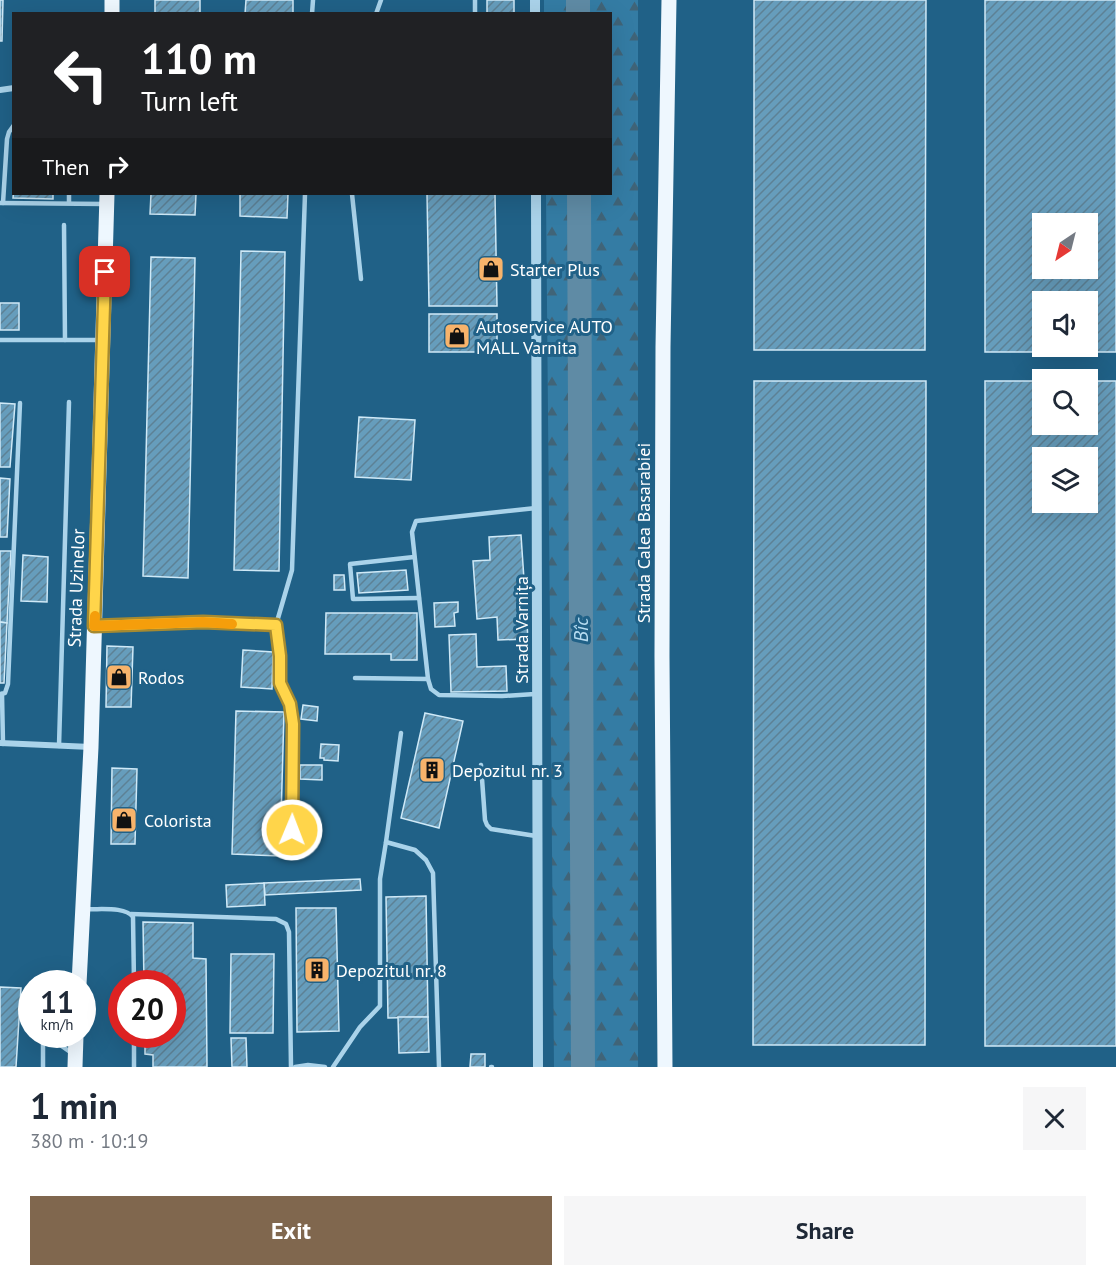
<!DOCTYPE html>
<html lang="en">
<head>
<meta charset="utf-8">
<style>
	:root { --surface:#fff; --page:#f6f6f7; --text:#1f2937; --muted:#747a83; --accent:#80674e }
	body { margin:0; font-family:"PT Sans",sans-serif; background:var(--page); color:var(--text); height:100vh; display:flex; flex-direction:column; font-size:22px; white-space:nowrap }
	* { box-sizing:border-box; margin:0 }
	p { font-size:20px; color:var(--muted) }
	.icon { flex:none; width:33px; height:33px; fill:none; stroke:currentColor; stroke-width:2; stroke-linecap:round; stroke-linejoin:round }
	.map { position:relative; height:1067px; overflow:hidden }
	.sheet { display:flex; flex-direction:column; background:var(--surface); flex:1 }
	.sheet>* { flex:none }
	.banner { position:absolute; left:12px; top:12px; width:600px; height:183px; border-radius:0px; box-shadow:0 6px 24px #0002; background:#202124; color:#fff; overflow:hidden }
	.needle { width:39px; rotate:215deg }
	.controls { position:absolute; left:1032px; top:213px; display:grid; gap:12px }
	.controls a { display:grid; place-items:center; width:66px; height:66px; border-radius:0px; background:var(--surface); box-shadow:0 6px 24px #0002; font-size:30px }
	.speed { position:absolute; left:18px; top:970px; display:flex; gap:12px; font-size:30px; font-weight:700; text-align:center }
	.speed>* { display:grid; place-content:center; width:78px; height:78px; border-radius:50%; background:var(--surface); box-shadow:0 6px 24px #0002; line-height:1 }
	.speed small { font-size:15px; font-weight:400 }
	.speed .limit { border:9px solid #d22; background:#fff; color:#111 }
	.pin { position:absolute; display:grid; place-items:center; width:51px; height:51px; color:#fff; margin:-26px; border-radius:12px; box-shadow:0 3px 9px #0006 }
	.me { position:absolute; width:66px; margin:-33px; rotate:1deg; stroke-linejoin:round; filter:drop-shadow(0 0 4px #0008) }
	.turn { display:flex; align-items:center; gap:21px; height:126px; padding:0 30px; font-size:27px }
	.turn .icon { width:78px; height:78px; stroke-width:2.5 }
	.turn b { display:block; font-size:42px; line-height:51px }
	.then { display:flex; align-items:center; height:57px; padding:0 30px; background:#0003; gap:12px; font-size:22px }
	.round { display:grid; place-items:center; flex:none; width:63px; height:63px; border-radius:0px; background:var(--page) }
	.summary { display:flex; align-items:center; justify-content:space-between; height:102px; padding:0 30px }
	h1 { font-size:36px; font-weight:800; line-height:45px }
	.cta { display:flex; gap:12px; margin-top:auto; padding:12px 30px }
	.cta a { flex:1; height:69px; border-radius:0px; background:var(--accent); color:#fff; font-size:24px; font-weight:800; line-height:69px; text-align:center }
	.cta a+a { background:var(--page); color:var(--text) }
	.map>svg:first-child { display:block }
</style>
</head>
<body>
<div class="map">
<svg width="1116" height="1067" viewBox="0 0 1116 1067">
	<defs>
		<pattern id="forest-firs" width="22" height="20" patternUnits="userSpaceOnUse" patternTransform="scale(1.5)"><rect width="22" height="20" fill="#347ca4"/><path d="M5 1l3.5 6h-7zM16 11l3.5 6h-7z" fill="#406478"/></pattern>
		<pattern id="building-hatch" width="6" height="6" patternUnits="userSpaceOnUse" patternTransform="scale(1.5)"><rect width="6" height="6" fill="#669dbc"/><path d="M-1 1l2-2M0 6l6-6M5 7l2-2" fill="none" stroke="#5d8195"/></pattern>
	</defs>
	<rect width="100%" height="100%" fill="#206187"/>
	<polygon fill="url(#forest-firs)" points="544,0 638,0 638,1067 554,1067 546,194 610,194 610,14 544,13"/>
	<g fill="none" stroke-linecap="round" stroke-linejoin="round">
		<g stroke="#5f8ba5" stroke-width="24">
			<polyline points="578,14 578,0"/>
			<polyline points="579,194 583,1067"/>
		</g>
	</g>
	<g fill="url(#building-hatch)" stroke="#cfe9f7" stroke-width="1.5" fill-rule="evenodd">
		<polygon points="0,0 3,0 2,41 0,41"/>
		<rect x="155" y="0" width="45" height="14"/>
		<polygon points="246,0 293,0 293,14 245,14"/>
		<rect x="487" y="0" width="27" height="14"/>
		<polygon points="754,0 926,0 925,350 754,350"/>
		<path d="M985,0H1116V352H985ZM1042,224H1088V268H1042ZM1042,302H1088V346H1042Z"/>
		<polygon points="14,187 14,194 53,194 53,199 13,198"/>
		<polygon points="151,194 196,194 195,215 150,214"/>
		<polygon points="240,194 288,194 287,218 240,216"/>
		<polygon points="427,194 495,194 497,306 429,306"/>
		<polygon points="241,251 285,252 279,571 234,570"/>
		<polygon points="151,257 195,258 188,578 143,576"/>
		<rect x="0" y="303" width="19" height="27"/>
		<rect x="429" y="314" width="68" height="38"/>
		<polygon points="754,381 926,381 925,1045 753,1045"/>
		<path d="M985,381H1042V424H1088V381H1116V1046H985ZM1042,458H1088V502H1042Z"/>
		<polygon points="0,403 15,404 10,467 0,467"/>
		<polygon points="359,417 415,420 411,480 355,477"/>
		<polygon points="0,478 10,479 7,537 0,537"/>
		<polygon points="521,535 528,639 498,640 497,617 477,619 473,561 490,560 489,537"/>
		<polygon points="0,551 11,551 7,623 0,622"/>
		<polygon points="23,555 48,557 47,602 21,601"/>
		<polygon points="406,570 408,590 359,593 357,573"/>
		<polygon points="334,575 344,575 345,590 334,590"/>
		<polygon points="458,602 458,612 454,613 455,626 435,627 434,603"/>
		<polygon points="326,613 417,613 417,660 391,660 391,654 325,654"/>
		<polygon points="0,622 7,623 4,683 0,683"/>
		<polygon points="476,634 477,667 506,666 507,691 451,692 449,635"/>
		<polygon points="107,646 133,647 131,707 106,707"/>
		<polygon points="243,650 273,652 272,689 241,687"/>
		<polygon points="303,705 318,707 317,721 301,719"/>
		<polygon points="236,711 284,712 280,856 232,854"/>
		<polygon points="425,713 463,721 439,828 401,818"/>
		<polygon points="321,744 339,745 338,761 324,760 324,758 320,758"/>
		<polygon points="300,765 322,765 322,780 300,779"/>
		<polygon points="112,768 137,769 135,844 111,844"/>
		<polygon points="360,879 361,890 265,895 264,883"/>
		<polygon points="264,883 265,905 227,907 226,885"/>
		<polygon points="426,896 428,1017 388,1018 386,897"/>
		<polygon points="296,908 336,908 339,1031 297,1032"/>
		<polygon points="143,922 193,923 193,958 206,959 207,1067 153,1067 153,1055 145,1054 145,1035 172,1035 172,984 144,984"/>
		<polygon points="231,954 274,954 273,1033 230,1033"/>
		<polygon points="0,987 21,988 16,1067 0,1067"/>
		<polygon points="398,1017 428,1017 429,1052 399,1053"/>
		<polygon points="231,1038 246,1038 247,1067 232,1067"/>
		<polygon points="471,1054 485,1054 485,1067 470,1067"/>
	</g>
	<g fill="none" stroke-linecap="round" stroke-linejoin="round">
		<g stroke="#aad3ea" stroke-width="4.5">
			<polyline points="312,14 313,0"/>
			<polyline points="376,14 381,0"/>
			<polyline points="475,14 475,0"/>
			<polyline points="352,194 361,279"/>
			<polyline points="0,203 104,204"/>
			<polyline points="3,203 7,139 9,132 14,125"/>
			<polyline points="69,203 69,194"/>
			<polyline points="64,225 65,340"/>
			<polyline points="0,340 99,340"/>
			<polyline points="414,557 350,564 353,599 419,598"/>
			<polyline points="276,625 280,656 280,683 290,704 293,724 292,830"/>
			<polyline points="97,626 203,622 276,625 292,570 305,194"/>
			<polyline points="355,678 428,679"/>
			<polyline points="0,694 5,693 8,684 20,403"/>
			<polyline points="2,694 3,744"/>
			<polyline points="535,694 502,696 439,695 431,689 428,679 412,532 416,521 536,508"/>
			<polyline points="59,746 69,402"/>
			<polyline points="481,765 485,820 487,825 491,829 536,836"/>
			<polyline points="386,842 415,850 426,860 433,873 439,1067"/>
			<path d="M85,909C99,910 125,906 133,917L134,984"/>
			<polyline points="131,914 276,919 286,924 289,932 291,1067"/>
			<polyline points="46,1035 73,1054"/>
			<polyline points="134,1035 134,1067"/>
			<polyline points="43,1067 43,1035"/>
			<polyline points="295,1067 308,1065 325,1067"/>
			<polyline points="333,1067 360,1027 380,1006 380,879 386,842 401,733"/>
			<polyline points="491,1067 492,1067"/>
		</g>
		<g stroke="#aad3ea" stroke-width="6">
			<polyline points="0,90 14,88"/>
			<polyline points="0,743 91,747"/>
		</g>
		<g stroke="#aad3ea" stroke-width="10">
			<polyline points="535,0 535,14"/>
			<polyline points="536,194 538,1067"/>
		</g>
		<g stroke="#eef7fe" stroke-width="15">
			<polyline points="112,14 112,0"/>
			<polyline points="79,984 91,747 107,194"/>
			<polyline points="75,1067 76,1035"/>
			<polyline points="665,1067 662,656 663,347 669,0"/>
		</g>
	</g>
	<g fill="none" stroke-linecap="round" stroke-linejoin="round">
		<defs>
			<polyline id="route" points="105,272 94,626 203,622 276,625 280,656 280,683 290,704 293,724 292,830"/>
		</defs>
		<use href="#route" stroke="#a68a30" stroke-width="15"/>
		<use href="#route" stroke="#ffd54a" stroke-width="10"/>
		<polyline stroke="#f59e0b" stroke-width="10" points="95,616 94,626 203,622 232,624"/>
	</g>
	<defs>
		<symbol id="shop-square" viewBox="-11 -11 22 22"><rect x="-9" y="-9" width="18" height="18" rx="4" fill="#f7b36b" stroke="#206187"/><path d="M-5-2.5h2.3a2.7 3.5 0 0 1 5.4 0H5L5.5 6h-11ZM-1.5-2.5h3a1.5 2.3 0 0 0-3 0Z" fill="#111"/></symbol>
		<symbol id="building-square" viewBox="-11 -11 22 22"><rect x="-9" y="-9" width="18" height="18" rx="4" fill="#f7b36b" stroke="#206187"/><path d="M-4-6H4V6H1V3H-1V6H-4ZM-2.5-4.3h1.7v1.8h-1.7ZM.8-4.3h1.7v1.8H.8ZM-2.5-1h1.7V.8h-1.7ZM.8-1h1.7V.8H.8Z" fill="#111"/></symbol>
	</defs>
	<g fill-rule="evenodd">
		<use href="#shop-square" x="476" y="254" width="30" height="30"/>
		<use href="#shop-square" x="442" y="321" width="30" height="30"/>
		<use href="#shop-square" x="104" y="662" width="30" height="30"/>
		<use href="#building-square" x="417" y="755" width="30" height="30"/>
		<use href="#shop-square" x="109" y="805" width="30" height="30"/>
		<use href="#building-square" x="302" y="955" width="30" height="30"/>
	</g>
	<g text-anchor="middle" dominant-baseline="central" stroke-width="6" stroke-linejoin="round" paint-order="stroke">
		<g font-size="18" fill="#fff" stroke="#206187" text-anchor="start">
			<text x="510" y="269">Starter Plus</text>
			<text x="476" y="326">Autoservice AUTO<tspan x="476" dy="21">MALL Varnita</tspan></text>
			<text x="138" y="677">Rodos</text>
			<text x="452" y="770">Depozitul nr. 3</text>
			<text x="144" y="820">Colorista</text>
			<text x="336" y="970">Depozitul nr. 8</text>
		</g>
		<g font-size="18" fill="#fff" stroke="#206187">
			<text transform="translate(643 533) rotate(-90)">Strada Calea Basarabiei</text>
			<text transform="translate(76 588) rotate(-88)">Strada Uzinelor</text>
			<text transform="translate(521 630) rotate(-90)">Strada Varnița</text>
		</g>
		<g font-size="20" font-style="italic" fill="#b6dcf1" stroke="#206187">
			<text transform="translate(581 630) rotate(-90)">Bîc</text>
		</g>
	</g>
</svg>
<div class="controls">
<a><svg class="needle" viewBox="-14 -14 28 28"><path d="M0-13l5 13h-10z" fill="#e53935"/><path d="M0 13l5-13h-10z" fill="#747a83"/></svg></a>
<a><svg class="icon" aria-label="sound" viewBox="0 0 24 24"><path d="M4 9h4l5-4v14l-5-4H4zM17 9q2 3 0 6"/></svg></a>
<a><svg class="icon" aria-label="search" viewBox="0 0 24 24"><circle cx="10" cy="10" r="6"/><path d="M15 15l6 6"/></svg></a>
<a><svg class="icon" aria-label="layers" viewBox="0 0 24 24"><path d="M12 4l9 5-9 5-9-5zM3 14l9 5 9-5"/></svg></a>
</div>
<div class="speed"><div>11<small>km/h</small></div><div class="limit">20</div></div>
<div class="pin" style="left:105px;top:272px;background:#d93025"><svg class="icon" aria-label="arrive" viewBox="0 0 24 24"><path d="M6 21V4h12l-3 4 3 4H6"/></svg></div>
<svg class="me" style="left:292px;top:830px" viewBox="-20 -20 40 40"><circle r="17" fill="#ffd54a" stroke="#fff" stroke-width="3"/><path d="M0-11L8 9 0 5-8 9z" fill="#fff"/></svg>
<div class="banner">
<div class="turn"><svg class="icon" aria-label="left" viewBox="0 0 24 24"><path d="M17 20v-9H6M10 6l-5 5 5 5"/></svg><div><b>110 m</b>Turn left</div></div>
<div class="then">Then<svg class="icon" aria-label="right" viewBox="0 0 24 24"><path d="M7 20v-9h11M14 6l5 5-5 5"/></svg></div>
</div>
</div>
<section class="sheet">
<div class="summary"><div><h1>1 min</h1><p>380 m · 10:19</p></div><a class="round"><svg class="icon" aria-label="close" viewBox="0 0 24 24"><path d="M6 6l12 12M18 6L6 18"/></svg></a></div>
<div class="cta"><a>Exit</a><a>Share</a></div>
</section>
</body>
</html>
